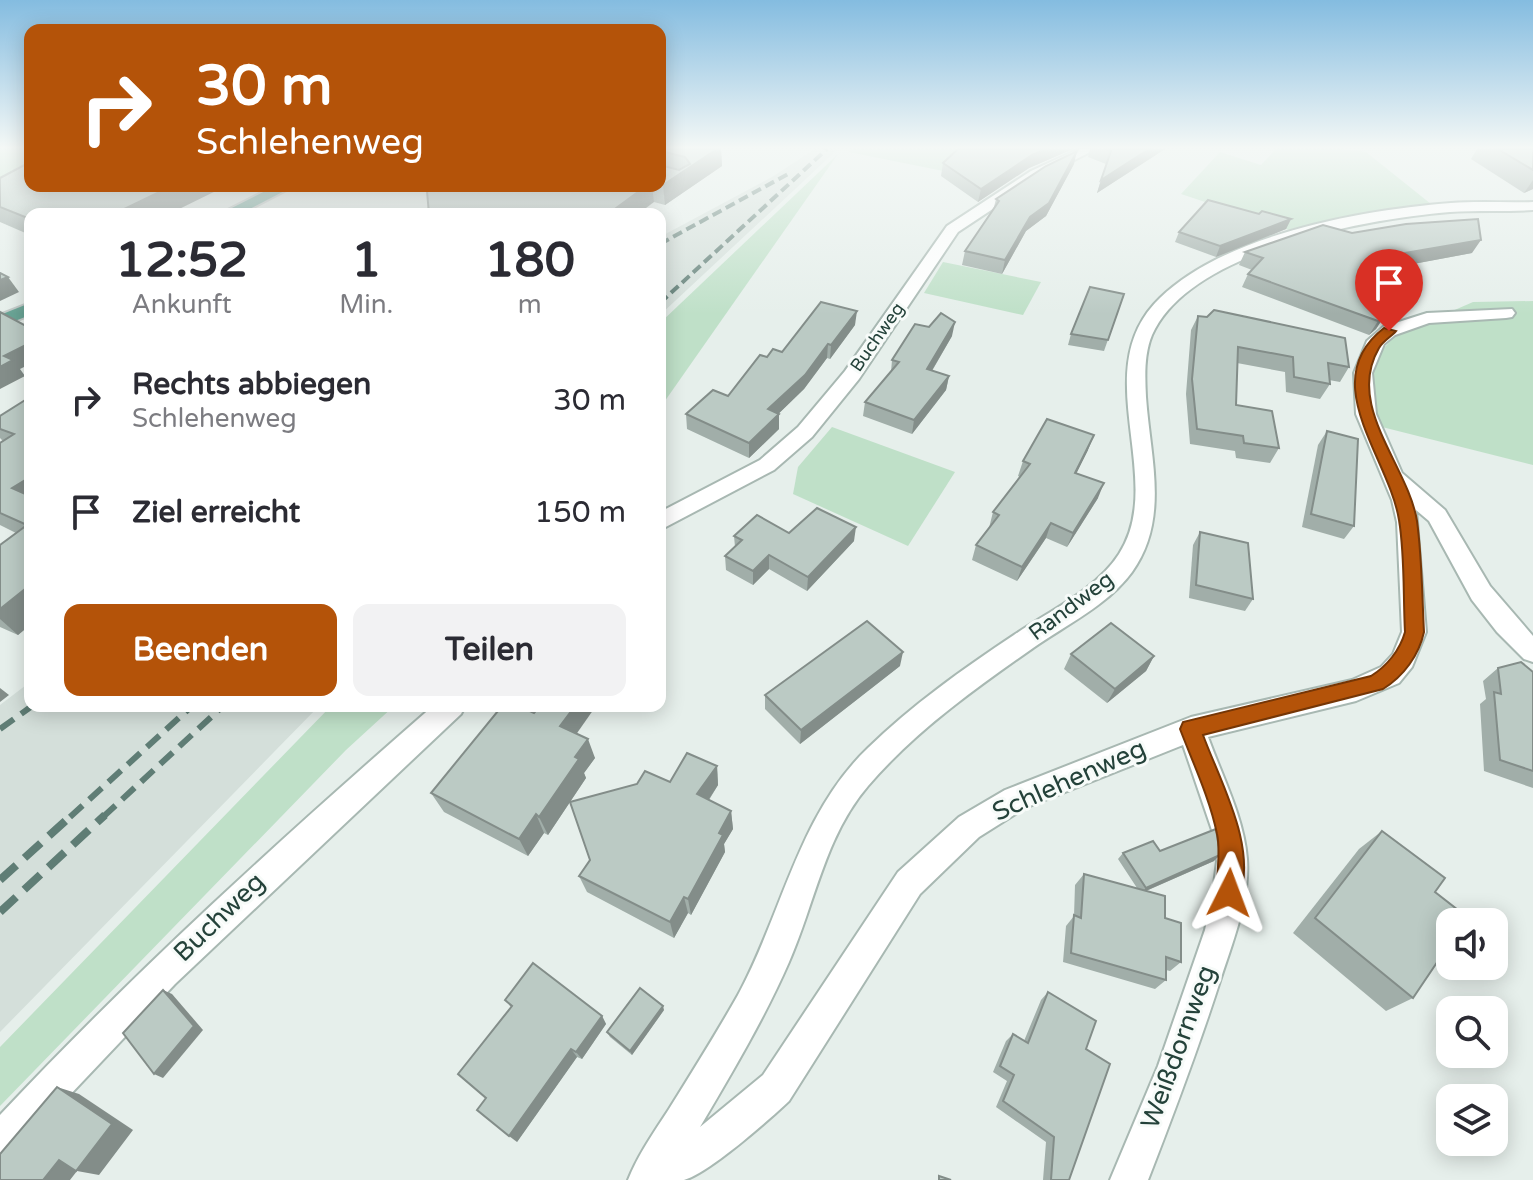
<!DOCTYPE html>
<html lang="de">
<head>
<meta charset="utf-8">
<style>
	:root { --surface:#fff; --page:#f2f2f3; --text:#2b2b33; --muted:#7c7c81; --accent:#b45309 }
	body { margin:0; font-family:"Varela Round",sans-serif; background:var(--page); color:var(--text); height:100vh; display:flex; flex-direction:column; font-size:30px; white-space:nowrap }
	* { box-sizing:border-box; margin:0 }
	p { font-size:26px; color:var(--muted) }
	.icon { flex:none; width:44px; height:44px; fill:none; stroke:currentColor; stroke-width:2; stroke-linecap:round; stroke-linejoin:round }
	.map { position:relative; flex:1; overflow:hidden }
	.sheet { position:absolute; left:24px; top:208px; width:642px; height:504px; display:flex; flex-direction:column; background:var(--surface); border-radius:16px; box-shadow:0 4px 20px #0003 }
	.sheet>* { flex:none }
	.banner { position:absolute; left:24px; top:24px; width:642px; height:168px; border-radius:16px; box-shadow:0 4px 20px #0003; background:#b45309; color:#fff; overflow:hidden }
	.fabs { position:absolute; left:1436px; top:908px; display:grid; gap:16px }
	.fabs a { display:grid; place-items:center; width:72px; height:72px; border-radius:16px; background:var(--surface); box-shadow:0 4px 20px #0003; font-size:40px }
	.pin { position:absolute; display:grid; place-items:center; width:68px; height:68px; color:#fff; margin:-82px -34px; border-radius:50% 50% 50% 0; rotate:-45deg; box-shadow:0 0 8px #0007 }
	.pin .icon { rotate:45deg }
	.me { position:absolute; width:88px; margin:-44px; rotate:3deg; stroke-linejoin:round; filter:drop-shadow(0 0 6px #0008) }
	.turn { display:flex; align-items:center; gap:28px; height:168px; padding:0 40px; font-size:36px }
	.turn .icon { width:104px; height:104px; stroke-width:2.5 }
	.turn b { display:block; font-size:56px; line-height:68px }
	.eta { display:flex; justify-content:space-evenly; align-items:center; height:136px; text-align:center }
	.eta b { font-size:48px; font-weight:700; line-height:56px }
	.action { display:flex; gap:16px; margin-top:auto; padding:16px 40px }
	.action a { flex:1; height:92px; border-radius:16px; background:var(--accent); color:#fff; font-size:32px; font-weight:700; line-height:92px; text-align:center }
	.action a+a { background:var(--page); color:var(--text) }
	ul { padding:0; list-style:none }
	li { display:flex; align-items:center; gap:24px; height:112px; padding:0 40px }
	li div { flex:1 }
	li b { display:block; font-size:30px }
	li em { font-style:normal }
	.map>svg:first-child { display:block }
</style>
</head>
<body>
<div class="map">
<svg width="1533" height="1180" viewBox="0 0 1533 1180">
	<rect width="100%" height="100%" fill="#e6efeb"/>
	<g fill="#d4dfda">
		<polygon points="815,149 838,149 660,315 660,237 772,177"/>
		<polygon points="30,682 30,706 319,706 0,1032 0,705"/>
	</g>
	<g fill="#bfe0c8">
		<polygon points="0,149 30,149 30,179 0,196"/>
		<polygon points="852,149 975,149 998,182 849,152"/>
		<polygon points="1276,149 1340,149 1366,152 1431,204 1289,230 1181,194 1220,152 1261,165"/>
		<polygon points="838,154 660,408 660,323"/>
		<polygon points="943,262 1041,282 1023,315 924,293"/>
		<polygon points="1533,301 1533,465 1378,426 1369,364 1395,336 1473,302"/>
		<polygon points="832,427 955,472 908,546 793,494 798,467"/>
		<polygon points="331,706 394,706 346,750 0,1106 0,1047"/>
	</g>
	<g fill="none" stroke-linecap="round" stroke-linejoin="round">
		<defs>
			<g id="minor">
				<polygon points="1079,149 1096,149 1041,177 958,232 859,379 812,437 774,470 660,530 660,512 760,460 798,427 845,371 947,226 1031,171"/>
				<path d="M1533,202V210C1505,212 1477,210 1450,212C1366,219 1190,250 1152,335C1144,354 1145,377 1146,397C1150,457 1170,519 1132,572C1108,605 1066,625 1033,648C975,689 915,731 868,786C825,836 815,903 789,962C764,1019 732,1073 700,1127L763,1075L898,872L959,817L1005,790L1191,717L1352,680L1381,667L1393,654L1402,632L1397,522L1392,500L1356,414L1354,373L1367,341L1383,327L1427,313L1512,309L1515,313L1512,317L1506,318L1429,323L1395,335L1384,344L1372,373L1376,414L1402,473L1445,510L1490,586L1533,636V662L1524,659L1497,632L1472,600L1429,521L1416,510L1426,632L1412,667L1399,683L1356,701L1208,737C1222,776 1244,818 1247,859C1250,899 1233,941 1221,978C1199,1047 1174,1113 1148,1180H1110L1158,1066L1205,930L1213,893L1217,861L1213,833L1183,745L1025,808L979,837L920,894L789,1101C770,1119 708,1174 684,1180C668,1180 645,1180 628,1180C638,1155 654,1132 669,1109C692,1072 716,1034 738,995C783,912 798,815 868,748C912,705 963,669 1014,635C1049,611 1096,590 1119,554C1168,478 1085,370 1160,298C1226,234 1362,210 1451,203C1479,201 1506,203 1533,202Z"/>
				<path d="M433,706H465L461,714L175,984L13,1155L0,1161V1115C136,970 283,837 433,706Z"/>
			</g>
			<g id="major">
				<polygon points="275,186 294,186 240,214 220,214"/>
				<polygon points="30,303 30,315 0,327 0,315"/>
			</g>
		</defs>
		<use href="#minor" stroke="#a8b8b2" stroke-width="4"/>
		<use href="#major" stroke="#c2cac8" stroke-width="4"/>
		<use href="#minor" fill="#fff" fill-rule="evenodd"/>
		<use href="#major" fill="#6aa596" fill-rule="evenodd"/>
		<g stroke="#5f7d75" stroke-width="4" stroke-dasharray="10 5" stroke-linecap="butt">
			<polyline points="660,244 788,174"/>
			<polyline points="660,303 827,149"/>
		</g>
		<g stroke="#5f7d75" stroke-width="6" stroke-dasharray="17 9" stroke-linecap="butt">
			<polyline points="0,729 32,706"/>
			<polyline points="70,817 192,706"/>
			<polyline points="103,817 223,706"/>
		</g>
		<g stroke="#5f7d75" stroke-width="8" stroke-dasharray="22 11" stroke-linecap="butt">
			<polyline points="0,880 72,815"/>
			<polyline points="0,912 105,815"/>
		</g>
	</g>
	<g fill="#a1aea9">
		<polygon points="660,149 721,149 722,166 665,205 654,202 436,186 660,186"/>
		<polygon points="958,149 1073,149 1029,168 978,202 941,176 943,163"/>
		<polygon points="1090,149 1165,149 1097,193 1106,164 1088,157"/>
		<polygon points="1477,149 1533,149 1533,189 1524,193 1471,159"/>
		<polygon points="1074,164 1046,216 1026,231 1002,274 962,265 965,251 994,207 996,199"/>
		<polygon points="0,178 30,214 30,235 0,222"/>
		<polygon points="1291,219 1286,229 1216,257 1175,242 1179,232"/>
		<polygon points="1352,233 1472,253 1397,267 1367,284 1385,315 1376,329 1369,335 1242,287 1248,274 1252,270 1239,265 1245,252"/>
		<polygon points="1124,294 1104,351 1068,345 1071,334"/>
		<polygon points="1198,316 1349,367 1340,382 1329,380 1330,384 1320,399 1286,392 1285,372 1237,363 1236,405 1279,448 1270,463 1236,458 1235,451 1190,444 1186,394 1191,330"/>
		<polygon points="855,325 830,359 827,358 804,389 778,414 779,429 749,458 687,429 686,414 728,396 767,357"/>
		<polygon points="952,336 932,371 949,376 946,390 912,434 863,416 865,402 891,372 892,360"/>
		<polygon points="30,397 30,625 18,635 0,627 0,545 16,533 0,525 0,443 3,441 0,438 0,416"/>
		<polygon points="1327,431 1354,526 1344,539 1302,527 1318,445"/>
		<polygon points="1088,450 1076,474 1098,498 1067,547 1046,538 1017,581 972,560 976,545 989,528 993,512 1020,477 1018,476 1023,461"/>
		<polygon points="1200,532 1253,599 1245,611 1189,598 1193,545"/>
		<polygon points="789,533 854,541 807,591 769,569 753,585 726,570 725,556 735,547 734,536"/>
		<polygon points="1071,654 1154,656 1146,671 1107,703 1064,669"/>
		<polygon points="900,666 800,744 765,709 765,695"/>
		<polygon points="1498,668 1533,672 1533,788 1484,771 1480,704 1486,699 1483,681"/>
		<polygon points="577,733 595,758 584,773 586,778 548,835 544,833 528,856 444,812 431,793"/>
		<polygon points="717,766 718,785 709,800 731,811 733,829 724,844 725,852 691,915 688,913 674,938 587,892 579,876 670,782"/>
		<polygon points="1382,831 1435,892 1438,939 1413,998 1386,1011 1293,933 1359,849"/>
		<polygon points="1160,851 1214,861 1146,891 1165,918 1181,962 1170,971 1166,970 1166,980 1155,989 1063,962 1066,926 1074,916 1075,885 1084,874 1137,888 1118,859 1123,853"/>
		<polygon points="1048,992 1086,1049 1069,1180 1043,1180 1046,1142 996,1107 1007,1081 993,1072 1006,1041 1013,1034 1024,1041 1041,1000"/>
		<polygon points="505,1000 602,1016 606,1024 582,1059 577,1057 517,1142 511,1007"/>
		<polygon points="664,1010 632,1055 610,1037 607,1032"/>
	</g>
	<g fill="#838d89">
		<polygon points="717,149 721,149 722,166 665,205 663,185"/>
		<polygon points="1047,149 1073,149 1029,168 978,202 981,189 1032,155"/>
		<polygon points="1149,149 1165,149 1097,193 1101,180"/>
		<polygon points="1077,151 1074,164 1046,216 1026,231 1002,274 1005,260 1030,217"/>
		<polygon points="1533,180 1533,189 1524,193"/>
		<polygon points="172,186 226,186 169,214 114,214"/>
		<polygon points="646,186 652,186 654,202 638,214 608,214"/>
		<polygon points="1291,219 1286,229 1216,257 1220,246"/>
		<polygon points="1481,240 1472,253 1397,267 1355,291 1363,277 1405,253"/>
		<polygon points="8,277 19,292 0,301 0,280"/>
		<polygon points="857,311 855,325 830,359 831,345"/>
		<polygon points="1385,315 1376,329 1369,335 1378,321"/>
		<polygon points="955,322 952,336 924,384 927,369"/>
		<polygon points="30,343 30,364 20,369 25,376 0,389 0,367 4,356"/>
		<polygon points="828,344 827,358 804,389 768,424 768,409"/>
		<polygon points="949,376 946,390 912,434 914,420"/>
		<polygon points="779,414 779,429 749,458 749,443"/>
		<polygon points="1094,435 1088,450 1069,488 1075,473"/>
		<polygon points="30,477 30,508 12,488"/>
		<polygon points="1104,483 1098,498 1067,547 1073,533"/>
		<polygon points="1051,523 1046,538 1017,581 1022,567"/>
		<polygon points="856,527 854,541 807,591 808,577"/>
		<polygon points="769,555 769,569 753,585 753,571"/>
		<polygon points="30,585 30,625 18,635 0,619 0,609"/>
		<polygon points="903,652 900,666 800,744 801,730"/>
		<polygon points="1154,656 1146,671 1107,703 1115,689"/>
		<polygon points="0,688 9,695 0,702"/>
		<polygon points="575,706 596,706 568,746 560,726"/>
		<polygon points="588,739 595,758 584,773 586,778 548,835 539,817 575,757"/>
		<polygon points="717,766 718,785 700,813 697,794"/>
		<polygon points="731,811 733,829 724,844 725,852 691,915 688,899 719,833"/>
		<polygon points="536,814 544,833 528,856 519,839"/>
		<polygon points="1220,855 1214,861 1141,893 1146,888"/>
		<polygon points="684,897 688,913 674,938 670,922"/>
		<polygon points="163,990 172,994 203,1030 163,1078 154,1074"/>
		<polygon points="663,1006 664,1010 632,1055 630,1051"/>
		<polygon points="602,1016 606,1024 582,1059 576,1052"/>
		<polygon points="571,1049 577,1057 517,1142 509,1136"/>
		<polygon points="57,1087 79,1094 133,1130 99,1175 77,1171 70,1180 43,1180"/>
	</g>
	<g fill="#bbcac4" stroke="#838d89" stroke-width="2">
		<polygon points="660,149 717,149 663,185 660,184 660,165 679,170 690,164 685,157 660,151"/>
		<polygon points="958,149 1047,149 1032,155 981,189 943,163"/>
		<polygon points="1104,149 1149,149 1101,180 1111,151"/>
		<polygon points="1498,149 1533,149 1533,170"/>
		<polygon points="1077,151 1049,203 1030,217 1005,260 965,251 999,201 996,199 1046,166"/>
		<polygon points="30,162 30,186 172,186 114,214 30,214 30,219 0,207 0,178"/>
		<polygon points="436,186 646,186 608,214 429,214 427,191"/>
		<polygon points="1208,200 1259,214 1262,211 1291,219 1220,246 1179,232"/>
		<polygon points="1478,219 1481,240 1405,253 1363,277 1385,315 1378,321 1248,274 1263,258 1245,252 1323,225 1352,233 1406,224"/>
		<polygon points="0,273 8,277 0,280"/>
		<polygon points="1090,287 1124,294 1108,340 1071,334"/>
		<polygon points="821,302 857,311 831,345 828,344 805,375 768,409 779,414 749,443 686,414 713,390 728,396 760,355 767,357 773,349 782,352"/>
		<polygon points="1214,310 1345,338 1349,367 1328,363 1330,384 1294,377 1293,357 1238,347 1236,405 1272,411 1279,448 1244,443 1243,436 1197,429 1192,379 1198,316 1207,317"/>
		<polygon points="0,312 30,328 30,343 4,356 13,360 0,367"/>
		<polygon points="941,313 955,322 927,369 949,376 914,420 865,402 899,362 892,360 915,324 929,327"/>
		<polygon points="30,397 30,477 12,488 30,496 30,585 0,609 0,545 27,525 0,513 0,443 14,434 0,429 0,416"/>
		<polygon points="1047,419 1094,435 1075,473 1104,483 1073,533 1051,523 1022,567 976,545 999,515 993,512 1030,464 1023,461"/>
		<polygon points="1327,431 1358,439 1354,526 1311,514"/>
		<polygon points="817,508 856,527 808,577 769,555 753,571 725,556 742,540 734,536 757,515 789,533"/>
		<polygon points="1200,532 1248,543 1253,599 1196,585"/>
		<polygon points="867,621 903,652 801,730 765,695"/>
		<polygon points="1111,623 1154,656 1115,689 1071,654"/>
		<polygon points="1521,662 1533,672 1533,771 1500,760 1494,692 1501,694 1498,668"/>
		<polygon points="502,706 519,706 534,713 540,706 575,706 560,726 588,739 575,757 579,759 539,817 536,814 519,839 431,793"/>
		<polygon points="687,753 717,766 697,794 731,811 719,833 723,835 688,899 684,897 670,922 579,876 590,860 570,802 637,784 645,771 670,782"/>
		<polygon points="1216,829 1220,855 1146,888 1123,853 1153,841 1160,851"/>
		<polygon points="1382,831 1445,878 1435,892 1458,910 1438,939 1448,946 1413,998 1315,918"/>
		<polygon points="1084,874 1165,896 1165,918 1181,923 1181,962 1166,957 1166,980 1071,953 1074,915 1081,918"/>
		<polygon points="533,963 602,1016 576,1052 571,1049 509,1136 477,1110 486,1098 458,1074 512,1006 505,1000"/>
		<polygon points="640,988 663,1006 630,1051 607,1032"/>
		<polygon points="163,990 194,1026 154,1074 123,1033"/>
		<polygon points="1048,992 1096,1021 1086,1049 1110,1064 1069,1180 1051,1180 1054,1137 1003,1101 1014,1075 1000,1066 1013,1034 1028,1043"/>
		<polygon points="57,1087 112,1124 76,1171 59,1160 43,1180 0,1180 0,1154"/>
		<polygon points="939,1176 951,1180 939,1180"/>
	</g>
	<linearGradient id="sky" x2="0" y2="1"><stop stop-color="#84bce0"/><stop offset="0.47" stop-color="#f4f8f6"/><stop offset="1" stop-color="#f4f8f6" stop-opacity="0"/></linearGradient>
	<rect width="1533" height="314" fill="url(#sky)"/>
	<path fill="#b45309" stroke="#753606" stroke-width="2" d="M1384,328L1396,331C1391,337 1383,341 1379,348C1345,406 1408,465 1417,521C1422,557 1422,595 1424,632C1419,655 1404,676 1383,689L1203,735C1221,784 1259,849 1238,902L1229,905L1221,902C1213,882 1222,856 1217,834C1210,799 1193,763 1180,729L1183,722L1371,676C1387,666 1400,650 1405,632C1403,595 1405,556 1399,520C1389,457 1315,381 1384,328Z"/>
	<g text-anchor="middle" dominant-baseline="central" stroke-width="6" stroke-linejoin="round" paint-order="stroke">
		<g font-size="18" fill="#24423a" stroke="#f7fbf9">
			<text transform="translate(877 337) rotate(-55)">Buchweg</text>
		</g>
		<g font-size="22" fill="#24423a" stroke="#f7fbf9">
			<text transform="translate(1071 606) rotate(-37)">Randweg</text>
		</g>
		<g font-size="26" fill="#24423a" stroke="#f7fbf9">
			<text transform="translate(1069 780) rotate(-24)">Schlehenweg</text>
			<text transform="translate(219 917) rotate(-44)">Buchweg</text>
			<text transform="translate(1178 1047) rotate(-70)">Weißdornweg</text>
		</g>
	</g>
</svg>
<div class="fabs">
<a><svg class="icon" aria-label="sound" viewBox="0 0 24 24"><path d="M4 9h4l5-4v14l-5-4H4zM17 9q2 3 0 6"/></svg></a>
<a><svg class="icon" aria-label="search" viewBox="0 0 24 24"><circle cx="10" cy="10" r="6"/><path d="M15 15l6 6"/></svg></a>
<a><svg class="icon" aria-label="layers" viewBox="0 0 24 24"><path d="M12 4l9 5-9 5-9-5zM3 14l9 5 9-5"/></svg></a>
</div>
<div class="pin" style="left:1389px;top:331px;background:#d93025"><svg class="icon" aria-label="arrive" viewBox="0 0 24 24"><path d="M6 21V4h12l-3 4 3 4H6"/></svg></div>
<svg class="me" style="left:1229px;top:893px" viewBox="-20 -20 40 40"><path d="M0-17L14 15 0 8-14 15z" fill="#b45309" stroke="#fff" stroke-width="4"/></svg>
<div class="banner">
<div class="turn"><svg class="icon" aria-label="right" viewBox="0 0 24 24"><path d="M7 20v-9h11M14 6l5 5-5 5"/></svg><div><b>30 m</b>Schlehenweg</div></div>
</div>
<section class="sheet">
<div class="eta">
<div><b>12:52</b><p>Ankunft</p></div>
<div><b>1</b><p>Min.</p></div>
<div><b>180</b><p>m</p></div>
</div>
<ul>
<li><svg class="icon" aria-label="right" viewBox="0 0 24 24"><path d="M7 20v-9h11M14 6l5 5-5 5"/></svg><div><b>Rechts abbiegen</b><p>Schlehenweg</p></div><em>30 m</em></li>
<li><svg class="icon" aria-label="arrive" viewBox="0 0 24 24"><path d="M6 21V4h12l-3 4 3 4H6"/></svg><div><b>Ziel erreicht</b></div><em>150 m</em></li>
</ul>
<div class="action"><a>Beenden</a><a>Teilen</a></div>
</section>
</div>
</body>
</html>
